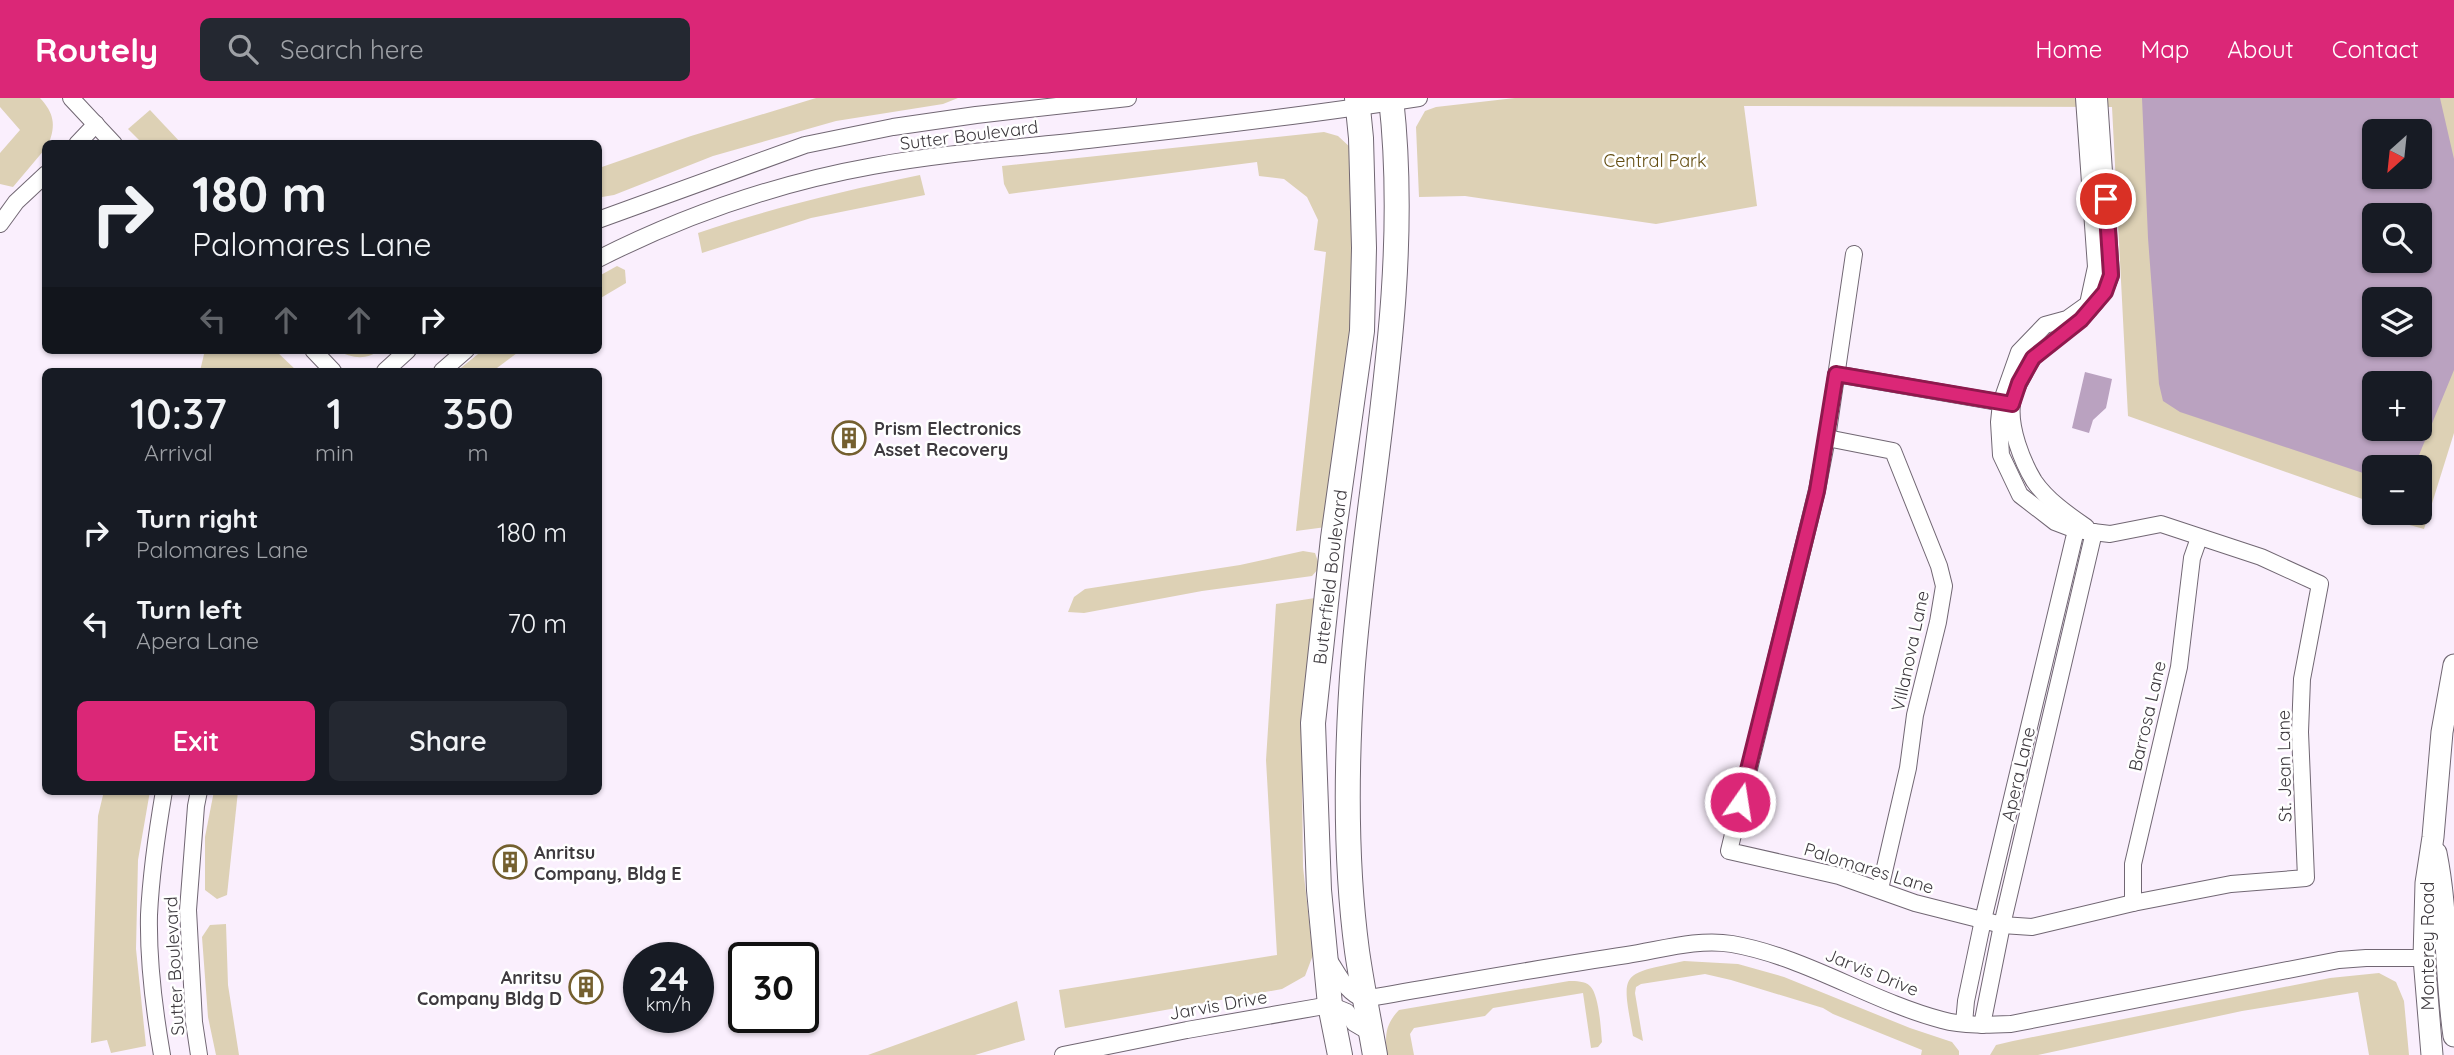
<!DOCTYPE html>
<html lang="en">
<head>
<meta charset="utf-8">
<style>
	:root { --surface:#171b24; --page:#242831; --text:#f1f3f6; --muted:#9ea1a6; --accent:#db2777 }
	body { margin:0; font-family:Quicksand,sans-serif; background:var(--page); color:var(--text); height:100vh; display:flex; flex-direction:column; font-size:26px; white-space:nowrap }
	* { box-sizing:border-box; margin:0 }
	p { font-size:23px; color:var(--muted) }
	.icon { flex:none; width:38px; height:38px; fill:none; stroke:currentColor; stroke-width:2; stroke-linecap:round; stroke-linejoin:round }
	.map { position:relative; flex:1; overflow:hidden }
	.details { position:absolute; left:42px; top:270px; width:560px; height:427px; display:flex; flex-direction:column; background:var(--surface); border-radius:10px; box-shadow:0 2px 5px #0004 }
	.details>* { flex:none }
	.hud { position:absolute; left:42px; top:42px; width:560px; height:214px; border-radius:10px; box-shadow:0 2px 5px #0004; background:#171b24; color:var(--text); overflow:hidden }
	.needle { width:46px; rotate:207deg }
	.controls { position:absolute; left:2362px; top:21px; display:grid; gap:14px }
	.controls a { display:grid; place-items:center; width:70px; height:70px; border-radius:10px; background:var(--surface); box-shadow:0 2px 5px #0004; font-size:35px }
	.speed { position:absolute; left:623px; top:844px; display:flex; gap:14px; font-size:35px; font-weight:700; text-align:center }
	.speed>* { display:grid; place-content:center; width:91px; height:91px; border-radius:50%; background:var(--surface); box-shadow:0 2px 5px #0004; line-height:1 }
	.speed small { font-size:18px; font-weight:400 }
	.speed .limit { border:4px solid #111; border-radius:10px; background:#fff; color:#111 }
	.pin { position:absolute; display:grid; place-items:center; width:60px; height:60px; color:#fff; margin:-30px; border:4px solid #fff; border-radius:50%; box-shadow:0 2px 7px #0007 }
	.me { position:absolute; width:77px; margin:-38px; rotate:13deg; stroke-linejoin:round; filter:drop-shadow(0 0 5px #0008) }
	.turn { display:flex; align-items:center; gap:24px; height:147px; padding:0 35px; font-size:32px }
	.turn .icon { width:91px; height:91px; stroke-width:2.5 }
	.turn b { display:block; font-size:49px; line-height:60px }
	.lanes { display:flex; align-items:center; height:66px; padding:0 35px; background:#0003; justify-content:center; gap:35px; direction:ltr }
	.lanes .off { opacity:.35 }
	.eta { display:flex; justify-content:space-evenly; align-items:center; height:119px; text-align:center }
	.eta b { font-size:42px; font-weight:600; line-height:49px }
	.action { display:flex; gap:14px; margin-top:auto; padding:14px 35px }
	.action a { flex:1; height:80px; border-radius:10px; background:var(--accent); color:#fff; font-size:28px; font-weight:600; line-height:80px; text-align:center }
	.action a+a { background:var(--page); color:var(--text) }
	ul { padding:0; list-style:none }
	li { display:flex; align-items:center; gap:21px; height:91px; padding:0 35px }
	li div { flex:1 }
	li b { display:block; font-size:26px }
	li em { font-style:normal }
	header { display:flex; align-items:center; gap:42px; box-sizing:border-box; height:98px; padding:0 35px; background:var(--accent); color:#fff }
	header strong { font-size:33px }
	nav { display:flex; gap:38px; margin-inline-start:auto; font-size:24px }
	.search { width:490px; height:63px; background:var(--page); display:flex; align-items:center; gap:18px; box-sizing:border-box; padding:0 24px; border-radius:10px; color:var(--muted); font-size:26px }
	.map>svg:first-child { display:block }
</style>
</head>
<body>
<header>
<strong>Routely</strong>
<div class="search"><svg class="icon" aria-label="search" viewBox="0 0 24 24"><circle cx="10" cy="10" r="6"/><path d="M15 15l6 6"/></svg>Search here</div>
<nav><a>Home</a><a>Map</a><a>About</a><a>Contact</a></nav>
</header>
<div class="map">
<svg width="2454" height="957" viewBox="0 0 2454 957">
	<rect width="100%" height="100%" fill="#faeffd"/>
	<g fill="#ddd1b5" fill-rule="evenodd">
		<path d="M0,0H40C54,15 56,27 49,45L46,46L45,51L13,89L0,86V55L20,32L0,9Z"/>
		<polygon points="816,0 958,0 943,6 836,23 713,58 614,97 602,99 599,97 599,70 691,38"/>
		<path d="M1515,0H2454V335L2424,431L2384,420L2383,415H2420V369H2375V403H2368L2128,318L2112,9L1744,8L1757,108L1656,126L1465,98L1419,99L1416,29L1425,13L1436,9ZM2375,33H2420V79H2375ZM2375,117H2420V163H2375ZM2375,201H2420V247H2375ZM2375,285H2420V331H2375Z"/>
		<polygon points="150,12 181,45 142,45 128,31"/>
		<polygon points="1324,34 1338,38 1351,50 1355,183 1343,311 1326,429 1296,433 1326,154 1314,152 1318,122 1307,99 1284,81 1259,78 1257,64 1009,96 1004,86 1002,68"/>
		<path d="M920,77L925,97L811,120L702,155L698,135C772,110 843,93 920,77Z"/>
		<polygon points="617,168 625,172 626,185 599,201 599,178"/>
		<polygon points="205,252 275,252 297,273 200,273"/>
		<path d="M336,252H380C365,263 352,260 336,252Z"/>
		<polygon points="483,252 521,252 493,273 457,273"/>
		<polygon points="1303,453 1315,455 1320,469 1312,478 1202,493 1084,515 1068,514 1074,499 1085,491 1240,467"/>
		<polygon points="1315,500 1307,583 1302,684 1303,769 1313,857 1305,878 1282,891 1065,930 1059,892 1277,857 1266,662 1276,506"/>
		<polygon points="104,693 150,693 138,762 136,851 146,948 111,955 107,942 91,945 98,718"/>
		<polygon points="214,693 238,693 227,797 217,801 205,792 205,739"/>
		<polygon points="226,826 228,887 239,957 216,957 208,919 202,839 210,827"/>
		<path d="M1684,863L1738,866L1784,879L1910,930L1952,944L1959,953V957H1921L1922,952L1833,916L1823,910L1731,882L1705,876L1641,886L1636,889L1635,895L1643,943L1633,938C1621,872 1620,877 1684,863Z"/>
		<polygon points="2379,875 2396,884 2404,903 2409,957 2369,957 2358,894 2242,913 2038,957 1990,957 1996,947 2013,943 2330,880"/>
		<path d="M1569,883C1576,883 1585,883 1590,888C1599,896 1601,932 1602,944L1598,949L1591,950L1583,895L1493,910L1485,918L1414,930L1410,936L1414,957H1387C1385,937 1385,927 1399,912Z"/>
		<polygon points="1017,903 1025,942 975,957 868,957"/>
	</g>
	<g fill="#baa2c0" fill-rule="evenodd">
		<path d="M2142,0H2440L2454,61V272L2417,362L2410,369H2375V379L2180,314L2163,303L2159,286L2148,140ZM2375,33H2420V79H2375ZM2375,117H2420V163H2375ZM2375,201H2420V247H2375ZM2375,285H2420V331H2375Z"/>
		<polygon points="2085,274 2112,281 2106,310 2093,322 2089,335 2072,330"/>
	</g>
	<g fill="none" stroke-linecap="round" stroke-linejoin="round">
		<defs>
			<g id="street">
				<polyline points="71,0 114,46"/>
				<polyline points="77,46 96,26"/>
				<polyline points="598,122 805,47 893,29 976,17 1128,0"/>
				<polyline points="0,126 16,104 46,76"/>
				<polyline points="1854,156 1827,340 1817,392 1729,753 1839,778 1915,805 2002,827 2032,829 2133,805 2231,786 2306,780 2300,634 2302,581 2320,486 2261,459 2161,426 2110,436 2076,432"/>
				<path d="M598,161C685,117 778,85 873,68C944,55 1017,50 1088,42C1199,30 1309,17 1419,0"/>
				<polyline points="313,252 333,273"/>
				<polyline points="385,273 408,252"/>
				<polyline points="442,273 466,252"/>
				<polyline points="1836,276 2009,306"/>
				<polyline points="1827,340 1893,353 1939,468 1944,488 1938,524 1915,617 1908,670 1880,791"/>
				<path d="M2086,429C2067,416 2047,402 2034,383C2022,363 2009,330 2012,306C2013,296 2019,285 2024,276C2027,270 2030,263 2035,258C2063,232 2098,215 2111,177L2099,0"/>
				<polyline points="2133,805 2133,766 2179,569 2192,460 2199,440"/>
				<path d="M1326,858C1338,874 1345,895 1364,901C1452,886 1539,870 1627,857C1660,852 1698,840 1732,846C1806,859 1870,903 1942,922C1964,928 1988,927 2011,926L2339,862L2366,860H2424"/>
				<polyline points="1964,925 1966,903 1983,822 2076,432 2055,424 2020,397 2001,357 1999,324 2001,305 2019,254 2045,227 2067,221 2088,206 2096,169 2084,0"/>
				<polyline points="1982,927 2002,827 2094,434"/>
				<path d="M162,957C154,911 148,864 149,817C151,775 157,734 164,693"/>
				<polyline points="199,957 194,924 188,812 196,708 199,693"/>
				<polyline points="1063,957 1187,932 1330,907 1347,914 1354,925 1371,935"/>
			</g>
			<g id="secondary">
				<path d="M2436,755C2448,815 2445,877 2454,938"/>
				<polyline points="2432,957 2424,860 2426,785 2433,739 2442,634 2454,567"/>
			</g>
			<g id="primary">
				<polyline points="1340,957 1330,907 1319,792 1313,625 1333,440 1362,233 1364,150 1361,40 1357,0"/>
				<path d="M1375,957C1369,922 1362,888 1357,853C1345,763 1346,669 1352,579C1366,386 1413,194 1391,0"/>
			</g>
		</defs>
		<use href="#street" stroke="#716773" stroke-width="18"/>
		<use href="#secondary" stroke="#716773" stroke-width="23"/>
		<use href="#primary" stroke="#716773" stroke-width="26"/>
		<use href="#street" stroke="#fff" stroke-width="16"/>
		<use href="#secondary" stroke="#fff" stroke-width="21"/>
		<use href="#primary" stroke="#fff" stroke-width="24"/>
	</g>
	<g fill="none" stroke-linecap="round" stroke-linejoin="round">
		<defs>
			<polyline id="route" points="1740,704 1817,393 1836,276 2012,306 2019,285 2033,260 2081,222 2105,194 2111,177 2106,101"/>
		</defs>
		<use href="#route" stroke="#8e194d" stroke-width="18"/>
		<use href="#route" stroke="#db2777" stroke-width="12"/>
	</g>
	<defs>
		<symbol id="building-ring" viewBox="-11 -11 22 22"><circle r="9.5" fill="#fff" stroke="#74602f" stroke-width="1.5"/><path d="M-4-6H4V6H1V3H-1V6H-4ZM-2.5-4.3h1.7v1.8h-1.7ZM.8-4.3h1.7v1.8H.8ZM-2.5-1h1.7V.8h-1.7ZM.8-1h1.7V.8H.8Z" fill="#74602f"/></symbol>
	</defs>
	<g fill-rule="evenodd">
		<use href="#building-ring" x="830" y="321" width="38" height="38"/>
		<use href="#building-ring" x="491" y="745" width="38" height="38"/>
		<use href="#building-ring" x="567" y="870" width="38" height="38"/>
	</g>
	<g text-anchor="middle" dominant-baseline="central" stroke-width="5" stroke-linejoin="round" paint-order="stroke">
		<g font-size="18" fill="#3e3a3f" stroke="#fff">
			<text transform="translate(969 37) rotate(-7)">Sutter Boulevard</text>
			<text transform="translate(1330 479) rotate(-83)">Butterfield Boulevard</text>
			<text transform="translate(1910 553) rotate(-78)">Villanova Lane</text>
			<text transform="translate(2147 618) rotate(-77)">Barrosa Lane</text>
			<text transform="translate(2284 668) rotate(-91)">St. Jean Lane</text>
			<text transform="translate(2018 676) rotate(-77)">Apera Lane</text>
			<text transform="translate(1869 770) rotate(17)">Palomares Lane</text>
			<text transform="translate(2427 848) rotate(-90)">Monterey Road</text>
			<text transform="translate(174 868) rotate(-93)">Sutter Boulevard</text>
			<text transform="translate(1872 874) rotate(22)">Jarvis Drive</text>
			<text transform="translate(1218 907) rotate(-10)">Jarvis Drive</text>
		</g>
		<g font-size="18" fill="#634d11" stroke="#fff">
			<text x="1655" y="62">Central Park</text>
		</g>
		<g font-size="18" font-weight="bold" fill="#3e3a3f" stroke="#fff" text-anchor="start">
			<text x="874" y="330">Prism Electronics<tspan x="874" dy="21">Asset Recovery</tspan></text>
			<text x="534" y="754">Anritsu<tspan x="534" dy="21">Company, Bldg E</tspan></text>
			<text x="562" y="879" text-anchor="end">Anritsu<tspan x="562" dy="21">Company Bldg D</tspan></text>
		</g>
	</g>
</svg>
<div class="controls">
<a><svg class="needle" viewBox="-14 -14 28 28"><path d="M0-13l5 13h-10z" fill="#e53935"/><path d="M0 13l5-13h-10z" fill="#9ea1a6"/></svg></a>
<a><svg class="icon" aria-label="search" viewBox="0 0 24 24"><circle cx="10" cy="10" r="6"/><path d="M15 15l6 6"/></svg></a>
<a><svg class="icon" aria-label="layers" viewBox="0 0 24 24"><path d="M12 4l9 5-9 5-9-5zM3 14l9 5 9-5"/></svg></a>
<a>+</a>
<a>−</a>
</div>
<div class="speed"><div>24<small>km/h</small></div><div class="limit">30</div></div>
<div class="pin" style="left:2106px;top:101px;background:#d93025"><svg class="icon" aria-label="arrive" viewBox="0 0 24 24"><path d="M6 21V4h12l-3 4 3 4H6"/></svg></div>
<svg class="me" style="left:1740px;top:704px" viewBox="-20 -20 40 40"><circle r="17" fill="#db2777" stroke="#fff" stroke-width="3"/><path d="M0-11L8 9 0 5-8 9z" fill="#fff"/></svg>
<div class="hud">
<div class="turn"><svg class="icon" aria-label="right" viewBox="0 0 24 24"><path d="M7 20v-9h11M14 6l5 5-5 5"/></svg><div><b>180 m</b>Palomares Lane</div></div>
<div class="lanes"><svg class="icon off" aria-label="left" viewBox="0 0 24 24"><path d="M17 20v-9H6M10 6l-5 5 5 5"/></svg><svg class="icon off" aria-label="ahead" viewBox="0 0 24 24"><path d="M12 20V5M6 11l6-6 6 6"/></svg><svg class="icon off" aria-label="ahead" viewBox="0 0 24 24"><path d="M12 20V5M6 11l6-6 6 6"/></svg><svg class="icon" aria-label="right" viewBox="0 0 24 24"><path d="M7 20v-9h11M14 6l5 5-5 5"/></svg></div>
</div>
<section class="details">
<div class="eta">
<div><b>10:37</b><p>Arrival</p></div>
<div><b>1</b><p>min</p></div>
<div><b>350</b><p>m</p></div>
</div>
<ul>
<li><svg class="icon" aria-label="right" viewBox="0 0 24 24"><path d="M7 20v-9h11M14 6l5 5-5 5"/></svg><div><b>Turn right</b><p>Palomares Lane</p></div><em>180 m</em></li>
<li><svg class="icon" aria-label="left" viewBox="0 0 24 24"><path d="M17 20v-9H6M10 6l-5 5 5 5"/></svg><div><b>Turn left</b><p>Apera Lane</p></div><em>70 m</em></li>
</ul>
<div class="action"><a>Exit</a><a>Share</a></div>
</section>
</div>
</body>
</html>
